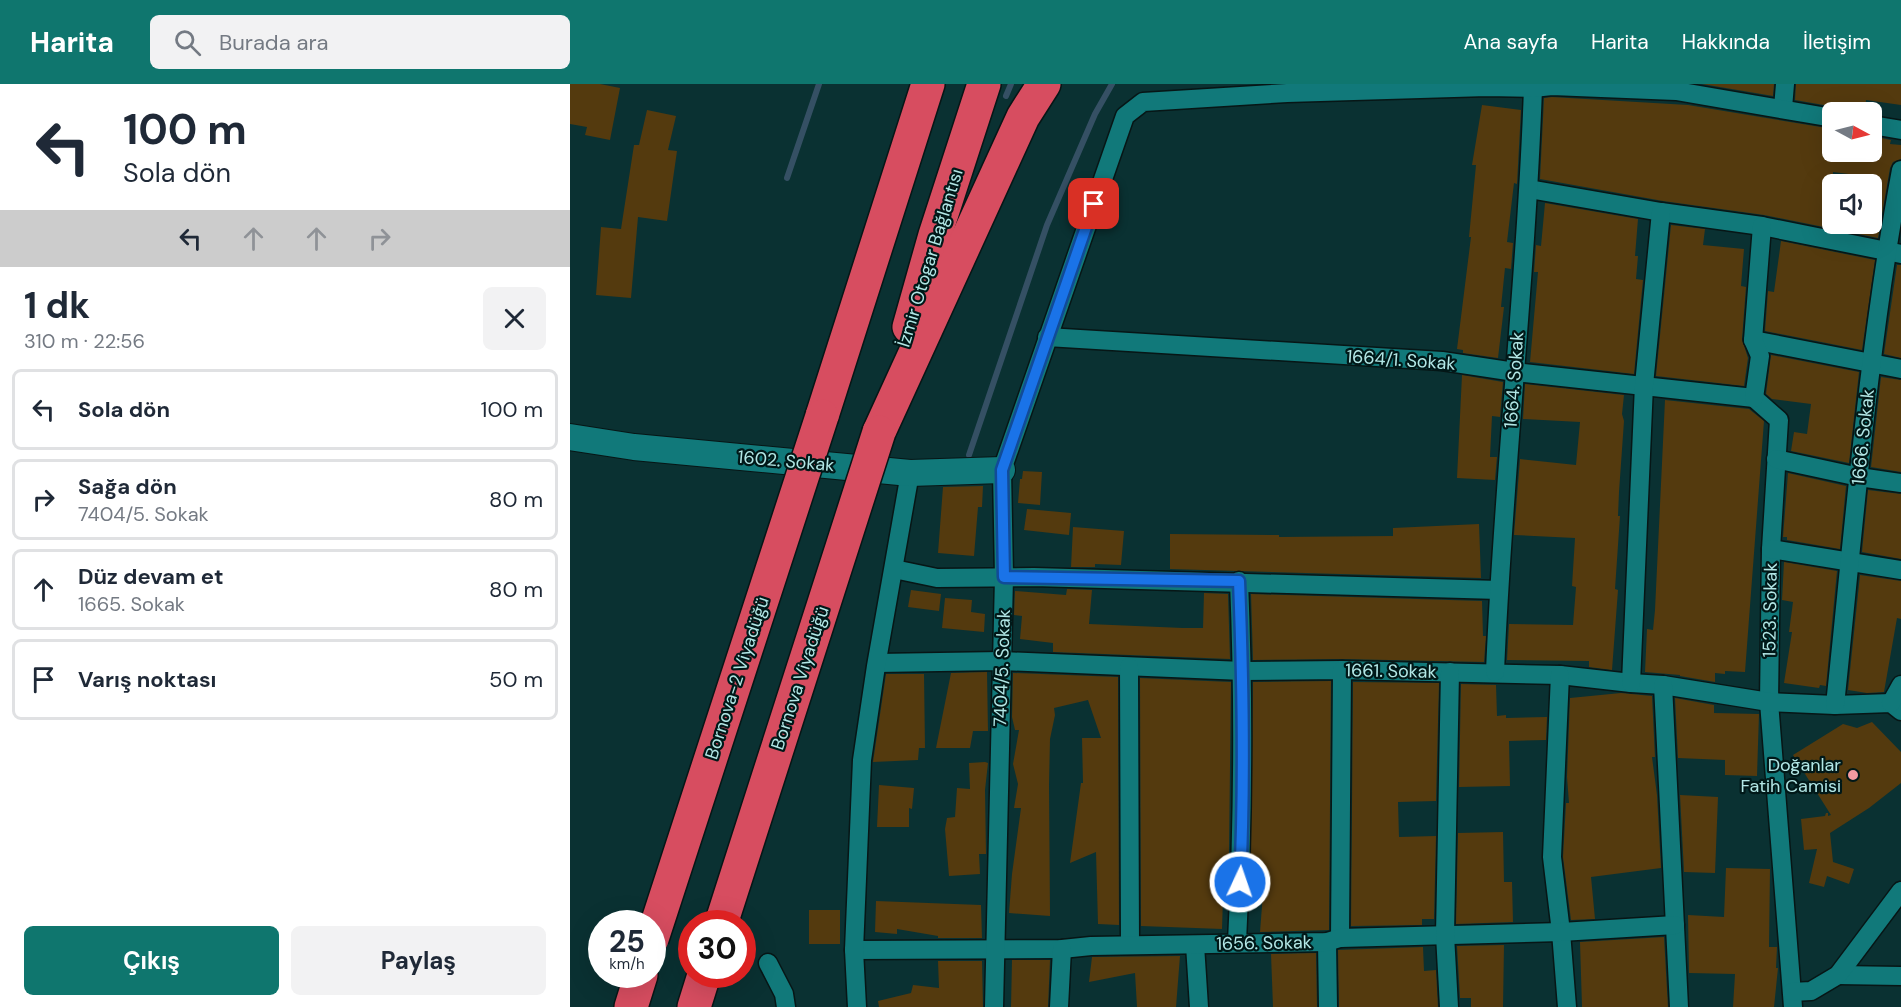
<!DOCTYPE html>
<html lang="tr">
<head>
<meta charset="utf-8">
<style>
	:root { --surface:#fff; --page:#f2f2f3; --text:#1f2937; --muted:#747a83; --line:#e0e1e3; --accent:#0f766e }
	body { margin:0; font-family:"DM Sans",sans-serif; background:var(--page); color:var(--text); height:100vh; display:flex; flex-direction:column; font-size:22px; white-space:nowrap }
	* { box-sizing:border-box; margin:0 }
	p { font-size:20px; color:var(--muted) }
	.icon { flex:none; width:33px; height:33px; fill:none; stroke:currentColor; stroke-width:2; stroke-linecap:round; stroke-linejoin:round }
	.map { position:relative; flex:1; overflow:hidden }
	.details { display:flex; flex-direction:column; background:var(--surface); width:570px }
	.details>* { flex:none }
	.top-card { background:#fff; color:var(--text); overflow:hidden }
	.needle { width:39px; rotate:97deg }
	.fabs { position:absolute; left:1252px; top:18px; display:grid; gap:12px }
	.fabs a { display:grid; place-items:center; width:60px; height:60px; border-radius:9px; background:var(--surface); box-shadow:0 6px 24px #0002; font-size:30px }
	.speed { position:absolute; left:18px; top:826px; display:flex; gap:12px; font-size:30px; font-weight:700; text-align:center }
	.speed>* { display:grid; place-content:center; width:78px; height:78px; border-radius:50%; background:var(--surface); box-shadow:0 6px 24px #0002; line-height:1 }
	.speed small { font-size:15px; font-weight:400 }
	.speed .limit { border:9px solid #d22; background:#fff; color:#111 }
	.pin { position:absolute; display:grid; place-items:center; width:51px; height:51px; color:#fff; margin:-26px; border-radius:12px; box-shadow:0 3px 9px #0006 }
	.me { position:absolute; width:66px; margin:-33px; rotate:3deg; stroke-linejoin:round; filter:drop-shadow(0 0 4px #0008) }
	.turn { display:flex; align-items:center; gap:21px; height:126px; padding:0 24px; font-size:27px }
	.turn .icon { width:78px; height:78px; stroke-width:2.5 }
	.turn b { display:block; font-size:42px; line-height:51px }
	.lanes { display:flex; align-items:center; height:57px; padding:0 24px; background:#0003; justify-content:center; gap:30px; direction:ltr }
	.lanes .off { opacity:.35 }
	.round { display:grid; place-items:center; flex:none; width:63px; height:63px; border-radius:9px; background:var(--page) }
	.summary { display:flex; align-items:center; justify-content:space-between; height:102px; padding:0 24px }
	h1 { font-size:36px; font-weight:700; line-height:45px }
	.button { display:flex; gap:12px; margin-top:auto; padding:12px 24px }
	.button a { flex:1; height:69px; border-radius:9px; background:var(--accent); color:#fff; font-size:24px; font-weight:700; line-height:69px; text-align:center }
	.button a+a { background:var(--page); color:var(--text) }
	ul { padding:0; list-style:none }
	li { display:flex; align-items:center; gap:18px; height:81px; margin:0 12px 9px; padding:0 12px; border:3px solid var(--line); border-radius:9px }
	li div { flex:1 }
	li b { display:block; font-size:22px }
	li em { font-style:normal }
	header { display:flex; align-items:center; gap:36px; box-sizing:border-box; height:84px; padding:0 30px; background:var(--accent); color:#fff }
	header strong { font-size:28px }
	nav { display:flex; gap:33px; margin-inline-start:auto; font-size:21px }
	.search { width:420px; height:54px; background:var(--page); display:flex; align-items:center; gap:15px; box-sizing:border-box; padding:0 21px; border-radius:9px; color:var(--muted); font-size:22px }
	main { display:flex; flex:1; min-height:0 }
	.map>svg:first-child { display:block }
</style>
</head>
<body>
<header>
<strong>Harita</strong>
<div class="search"><svg class="icon" aria-label="search" viewBox="0 0 24 24"><circle cx="10" cy="10" r="6"/><path d="M15 15l6 6"/></svg>Burada ara</div>
<nav><a>Ana sayfa</a><a>Harita</a><a>Hakkında</a><a>İletişim</a></nav>
</header>
<main>
<section class="details">
<div class="top-card">
<div class="turn"><svg class="icon" aria-label="left" viewBox="0 0 24 24"><path d="M17 20v-9H6M10 6l-5 5 5 5"/></svg><div><b>100 m</b>Sola dön</div></div>
<div class="lanes"><svg class="icon" aria-label="left" viewBox="0 0 24 24"><path d="M17 20v-9H6M10 6l-5 5 5 5"/></svg><svg class="icon off" aria-label="ahead" viewBox="0 0 24 24"><path d="M12 20V5M6 11l6-6 6 6"/></svg><svg class="icon off" aria-label="ahead" viewBox="0 0 24 24"><path d="M12 20V5M6 11l6-6 6 6"/></svg><svg class="icon off" aria-label="right" viewBox="0 0 24 24"><path d="M7 20v-9h11M14 6l5 5-5 5"/></svg></div>
</div>
<div class="summary"><div><h1>1 dk</h1><p>310 m · 22:56</p></div><a class="round"><svg class="icon" aria-label="close" viewBox="0 0 24 24"><path d="M6 6l12 12M18 6L6 18"/></svg></a></div>
<ul>
<li><svg class="icon" aria-label="left" viewBox="0 0 24 24"><path d="M17 20v-9H6M10 6l-5 5 5 5"/></svg><div><b>Sola dön</b></div><em>100 m</em></li>
<li><svg class="icon" aria-label="right" viewBox="0 0 24 24"><path d="M7 20v-9h11M14 6l5 5-5 5"/></svg><div><b>Sağa dön</b><p>7404/5. Sokak</p></div><em>80 m</em></li>
<li><svg class="icon" aria-label="ahead" viewBox="0 0 24 24"><path d="M12 20V5M6 11l6-6 6 6"/></svg><div><b>Düz devam et</b><p>1665. Sokak</p></div><em>80 m</em></li>
<li><svg class="icon" aria-label="arrive" viewBox="0 0 24 24"><path d="M6 21V4h12l-3 4 3 4H6"/></svg><div><b>Varış noktası</b></div><em>50 m</em></li>
</ul>
<div class="button"><a>Çıkış</a><a>Paylaş</a></div>
</section>
<div class="map">
<svg width="1331" height="923" viewBox="0 0 1331 923">
	<rect width="100%" height="100%" fill="#0a3132"/>
	<g fill="none" stroke-linecap="round" stroke-linejoin="round">
		<g stroke="#355064" stroke-width="6">
			<polyline points="436,12 441,0"/>
			<polyline points="217,94 249,0"/>
			<polyline points="399,371 477,141 525,30 542,0"/>
		</g>
	</g>
	<g fill="#543a0e" fill-rule="evenodd">
		<polygon points="0,0 30,0 50,4 40,56 15,51 17,43 0,40"/>
		<polygon points="1132,0 1204,0 1203,12"/>
		<polygon points="1226,0 1331,0 1331,21 1296,16 1295,28 1271,27 1265,23 1225,16"/>
		<path d="M982,13L1118,21L1263,45V68H1302V52L1321,56L1320,60L1331,61V75L1323,78L1320,84L1308,154L1194,131L1093,117L970,95L974,14ZM1263,88L1302,93V140H1263Z"/>
		<polygon points="912,21 951,26 947,100 944,99 937,158 943,159 941,185 935,184 931,223 934,223 928,274 893,269 893,266 887,265 901,153 899,153 906,81 902,81"/>
		<polygon points="77,26 106,32 98,66 107,67 97,137 68,133 61,214 26,211 31,143 51,145 64,61 69,61"/>
		<polygon points="975,119 1068,135 1065,172 1068,172 1066,195 1073,196 1064,290 960,278 968,188 964,188 966,161 971,162"/>
		<polygon points="1101,141 1135,145 1133,161 1174,165 1171,202 1176,203 1172,255 1178,274 1174,302 1086,292"/>
		<polygon points="1211,157 1305,176 1292,266 1195,247 1198,207 1204,208"/>
		<polygon points="1327,181 1331,181 1331,274 1314,270"/>
		<polygon points="1201,271 1289,288 1279,379 1221,367 1224,348 1237,350 1241,320 1202,315 1196,310"/>
		<polygon points="892,291 933,298 930,333 922,332 920,373 927,373 925,396 887,394"/>
		<polygon points="1311,293 1331,296 1331,388 1301,383"/>
		<polygon points="955,300 1054,311 1052,330 1054,337 1049,408 1048,432 1050,432 1045,505 1048,506 1042,586 1019,583 1019,577 937,576 939,540 1003,541 1006,503 1002,502 1005,454 944,451 950,375 1006,381 1010,338 953,335"/>
		<polygon points="1095,316 1179,325 1194,337 1175,588 1155,587 1155,590 1145,589 1145,598 1110,592 1110,591 1075,588 1077,545 1083,546 1085,526"/>
		<polygon points="453,387 472,388 470,421 448,419 450,395 452,395"/>
		<polygon points="1218,389 1276,402 1270,465 1217,456 1217,453 1213,453"/>
		<polygon points="413,402 412,423 408,423 404,472 368,469 373,403"/>
		<polygon points="1298,406 1331,410 1331,475 1292,468"/>
		<polygon points="457,425 501,429 499,451 454,446"/>
		<polygon points="909,440 911,494 600,485 600,450 709,451 709,453 823,452 823,444"/>
		<polygon points="503,443 554,447 551,481 525,480 525,483 501,483"/>
		<polygon points="1214,478 1267,487 1256,602 1250,601 1249,604 1214,599 1222,548 1219,548 1223,518 1212,516"/>
		<polygon points="1290,491 1331,497 1331,535 1327,534 1314,608 1297,609 1278,606"/>
		<polygon points="497,505 522,506 519,540 613,544 633,544 634,509 658,510 660,575 483,568 483,559 450,555 452,532 444,531 445,507 496,511"/>
		<polygon points="341,506 371,510 369,527 338,523"/>
		<polygon points="681,510 912,517 913,552 916,552 914,578 772,575 683,576"/>
		<polygon points="375,514 402,516 401,528 415,530 414,548 372,544"/>
		<polygon points="417,588 418,647 403,647 400,664 366,664 381,589"/>
		<polygon points="443,589 548,593 549,841 528,840 526,768 500,779 511,699 513,699 512,654 531,654 518,616 484,624 485,631 480,655 479,701 480,832 439,829 442,790 451,724 444,724 448,700 443,680 449,646 445,646 442,633"/>
		<polygon points="316,590 354,590 355,664 349,664 348,676 303,678"/>
		<polygon points="570,594 661,598 659,768 658,807 655,807 655,814 653,814 652,845 571,842"/>
		<polygon points="761,597 759,846 690,848 693,809 680,808 683,598"/>
		<polygon points="783,598 869,599 866,717 828,718 829,753 866,752 864,835 852,835 852,841 781,842"/>
		<polygon points="891,600 926,601 927,632 936,631 936,634 977,633 976,656 939,657 940,702 889,703"/>
		<polygon points="1051,609 1082,612 1085,673 1082,673 1087,711 1091,784 1021,793 1025,835 1001,836 993,773 996,719 999,719 997,693 1000,614"/>
		<polygon points="1105,614 1144,621 1144,629 1189,630 1187,692 1155,691 1155,676 1108,674"/>
		<polygon points="1302,638 1331,668 1331,699 1299,724 1260,749 1263,778 1284,785 1279,800 1257,792 1254,803 1239,799 1247,765 1234,766 1231,735 1255,732 1256,729 1258,729 1258,732 1261,731 1223,671 1273,640 1287,644"/>
		<polygon points="415,678 418,679 415,706 416,770 409,770 410,790 379,792 375,745 377,734 385,733 387,704 400,705 399,679"/>
		<polygon points="309,701 344,704 342,725 339,724 339,743 307,743"/>
		<polygon points="1110,711 1148,713 1145,789 1114,788"/>
		<polygon points="933,748 934,798 942,798 943,838 886,840 888,749"/>
		<polygon points="1156,784 1200,785 1199,863 1207,863 1206,884 1208,884 1204,923 1163,923 1165,890 1119,889 1118,831 1154,833"/>
		<polygon points="306,817 411,821 412,854 368,854 368,852 327,845 327,850 305,848"/>
		<rect x="239" y="826" width="31" height="34"/>
		<polygon points="1094,853 1098,923 1012,923 1010,858"/>
		<polygon points="934,861 933,923 901,923 901,914 890,914 887,862"/>
		<polygon points="853,863 854,887 866,886 868,923 769,923 768,866"/>
		<polygon points="746,869 747,923 703,923 701,870"/>
		<polygon points="610,872 606,923 567,923 565,889 519,898 522,873"/>
		<polygon points="442,876 480,876 478,923 441,923"/>
		<polygon points="368,877 412,877 413,923 309,923 308,917 341,909 343,901 369,904"/>
	</g>
	<g fill="none" stroke-linecap="round" stroke-linejoin="round">
		<defs>
			<g id="street">
				<polyline points="1213,24 1215,0"/>
				<polyline points="1302,41 1331,46"/>
				<polyline points="959,105 1091,128 1192,142 1331,170"/>
				<polyline points="477,253 872,277 945,288 1184,314"/>
				<polyline points="1183,256 1331,285"/>
				<polyline points="1184,314 1209,336 1201,465 1199,618 1223,923"/>
				<polyline points="1184,314 1190,272 1183,256 1192,142"/>
				<polyline points="1206,375 1289,393 1331,399"/>
				<polyline points="1201,465 1331,486"/>
				<polyline points="324,485 367,494 464,493 929,506"/>
				<polyline points="307,579 432,577 673,587 772,586 990,591 1061,599 1093,601 1199,618 1265,621 1321,619 1331,627"/>
				<polyline points="559,583 560,861"/>
				<path d="M925,588C933,393 956,199 963,4"/>
				<polyline points="990,591 982,773 991,848 997,923"/>
				<polyline points="1061,599 1074,301 1091,128"/>
				<polyline points="1093,601 1109,923"/>
				<polyline points="1321,619 1331,601"/>
				<path d="M1265,621C1284,442 1298,263 1331,86"/>
				<polyline points="770,854 772,586"/>
				<path d="M667,858C673,738 674,618 669,497"/>
				<polyline points="757,858 758,923"/>
				<polyline points="625,861 629,923"/>
				<polyline points="284,866 492,865 521,862 757,858 770,854 991,848 1105,841"/>
				<polyline points="198,879 214,910 216,923"/>
				<polyline points="1268,891 1331,892"/>
				<polyline points="1222,908 1241,907 1268,891 1331,807"/>
				<polyline points="287,923 284,866 292,676 306,582 340,389"/>
				<polyline points="424,923 434,493 432,386 555,32 573,18 717,9 917,3 963,4 982,2 1106,7 1263,34"/>
				<polyline points="489,923 492,865"/>
				<polyline points="879,923 875,851 880,588"/>
			</g>
			<polyline id="secondary" points="0,353 64,363 340,389 432,386"/>
			<g id="highway">
				<polyline points="339,243 365,151 414,0"/>
				<polyline points="252,332 358,0"/>
				<polyline points="309,348 453,33 474,0"/>
				<polyline points="61,923 71,891"/>
				<polyline points="124,923 134,891"/>
			</g>
		</defs>
		<use href="#street" stroke="#071616" stroke-width="21"/>
		<use href="#secondary" stroke="#071616" stroke-width="28"/>
		<use href="#highway" stroke="#071616" stroke-width="36"/>
		<use href="#street" stroke="#11797a" stroke-width="18"/>
		<use href="#secondary" stroke="#11797a" stroke-width="26"/>
		<use href="#highway" stroke="#d74d60" stroke-width="33"/>
		<defs>
			<g id="highway-bridge">
				<polyline points="151,840 309,348"/>
				<polyline points="82,855 252,332"/>
			</g>
		</defs>
		<use href="#highway-bridge" stroke="#071616" stroke-width="36" stroke-linecap="butt"/>
		<use href="#highway-bridge" stroke="#d74d60" stroke-width="33"/>
	</g>
	<g fill="none" stroke-linecap="round" stroke-linejoin="round">
		<defs>
			<path id="route" d="M524,120L432,386L434,493L669,497C673,597 675,698 670,798"/>
		</defs>
		<use href="#route" stroke="#114b97" stroke-width="15"/>
		<use href="#route" stroke="#1a73e8" stroke-width="10"/>
	</g>
	<circle fill="#f49aa0" stroke="#001818" stroke-width="2" cx="1283" cy="691" r="6"/>
	<g text-anchor="middle" dominant-baseline="central" stroke-width="4.5" stroke-linejoin="round" paint-order="stroke">
		<g font-size="18" fill="#b2e7e6" stroke="#001818">
			<text transform="translate(360 174) rotate(-73)">İzmir Otogar Bağlantısı</text>
			<text transform="translate(831 276) rotate(4)">1664/1. Sokak</text>
			<text transform="translate(944 296) rotate(-86)">1664. Sokak</text>
			<text transform="translate(1293 353) rotate(-84)">1666. Sokak</text>
			<text transform="translate(216 377) rotate(5)">1602. Sokak</text>
			<text transform="translate(1200 526) rotate(-89)">1523. Sokak</text>
			<text transform="translate(432 584) rotate(-88)">7404/5. Sokak</text>
			<text transform="translate(821 587) rotate(1)">1661. Sokak</text>
			<text transform="translate(167 594) rotate(-72)">Bornova-2 Viyadüğü</text>
			<text transform="translate(230 594) rotate(-72)">Bornova Viyadüğü</text>
			<text transform="translate(694 859) rotate(-1)">1656. Sokak</text>
		</g>
		<g font-size="18" fill="#b2e7e6" stroke="#001818" text-anchor="end">
			<text x="1271" y="681">Doğanlar<tspan x="1271" dy="21">Fatih Camisi</tspan></text>
		</g>
	</g>
</svg>
<div class="fabs">
<a><svg class="needle" viewBox="-14 -14 28 28"><path d="M0-13l5 13h-10z" fill="#e53935"/><path d="M0 13l5-13h-10z" fill="#747a83"/></svg></a>
<a><svg class="icon" aria-label="sound" viewBox="0 0 24 24"><path d="M4 9h4l5-4v14l-5-4H4zM17 9q2 3 0 6"/></svg></a>
</div>
<div class="speed"><div>25<small>km/h</small></div><div class="limit">30</div></div>
<div class="pin" style="left:524px;top:120px;background:#d93025"><svg class="icon" aria-label="arrive" viewBox="0 0 24 24"><path d="M6 21V4h12l-3 4 3 4H6"/></svg></div>
<svg class="me" style="left:670px;top:798px" viewBox="-20 -20 40 40"><circle r="17" fill="#1a73e8" stroke="#fff" stroke-width="3"/><path d="M0-11L8 9 0 5-8 9z" fill="#fff"/></svg>
</div>
</main>
</body>
</html>
